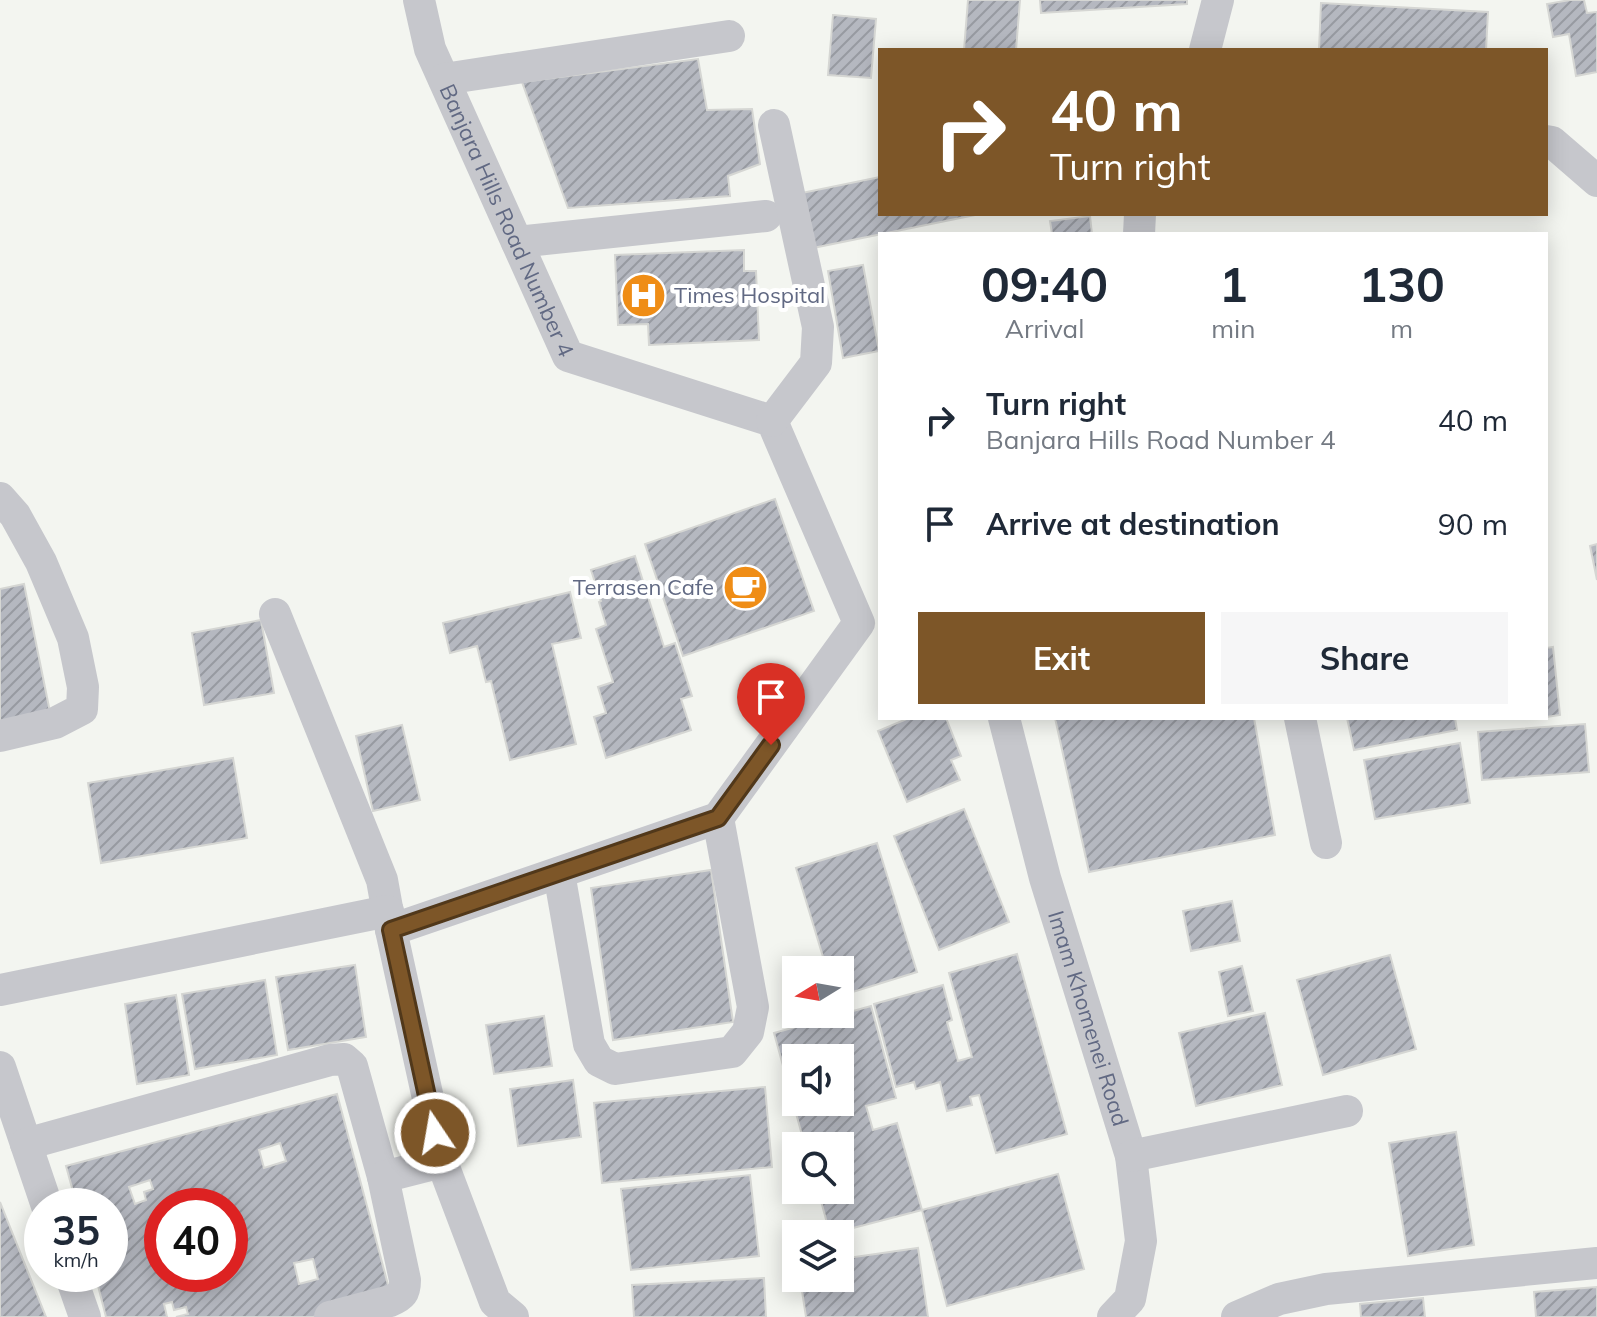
<!DOCTYPE html>
<html lang="en">
<head>
<meta charset="utf-8">
<style>
	:root { --surface:#fff; --page:#f6f6f7; --text:#1f2937; --muted:#747a83; --accent:#7d5628 }
	body { margin:0; font-family:Mulish,sans-serif; background:var(--page); color:var(--text); height:100vh; display:flex; flex-direction:column; font-size:30px; white-space:nowrap }
	* { box-sizing:border-box; margin:0 }
	p { font-size:26px; color:var(--muted) }
	.icon { flex:none; width:44px; height:44px; fill:none; stroke:currentColor; stroke-width:2; stroke-linecap:round; stroke-linejoin:round }
	.map { position:relative; flex:1; overflow:hidden }
	.panel { position:absolute; left:878px; top:232px; width:670px; height:488px; display:flex; flex-direction:column; background:var(--surface); border-radius:0px; box-shadow:0 4px 20px #0003 }
	.panel>* { flex:none }
	.guide { position:absolute; left:878px; top:48px; width:670px; height:168px; border-radius:0px; box-shadow:0 4px 20px #0003; background:#7d5628; color:#fff; overflow:hidden }
	.needle { width:52px; rotate:259deg }
	.buttons { position:absolute; left:782px; top:956px; display:grid; gap:16px }
	.buttons a { display:grid; place-items:center; width:72px; height:72px; border-radius:0px; background:var(--surface); box-shadow:0 4px 20px #0003; font-size:40px }
	.speed { position:absolute; left:24px; top:1188px; display:flex; gap:16px; font-size:40px; font-weight:700; text-align:center }
	.speed>* { display:grid; place-content:center; width:104px; height:104px; border-radius:50%; background:var(--surface); box-shadow:0 4px 20px #0003; line-height:1 }
	.speed small { font-size:20px; font-weight:400 }
	.speed .limit { border:12px solid #d22; background:#fff; color:#111 }
	.pin { position:absolute; display:grid; place-items:center; width:68px; height:68px; color:#fff; margin:-82px -34px; border-radius:50% 50% 50% 0; rotate:-45deg; box-shadow:0 0 8px #0007 }
	.pin .icon { rotate:45deg }
	.me { position:absolute; width:88px; margin:-44px; rotate:348deg; stroke-linejoin:round; filter:drop-shadow(0 0 6px #0008) }
	.turn { display:flex; align-items:center; gap:28px; height:168px; padding:0 40px; font-size:36px }
	.turn .icon { width:104px; height:104px; stroke-width:2.5 }
	.turn b { display:block; font-size:56px; line-height:68px }
	.eta { display:flex; justify-content:space-evenly; align-items:center; height:136px; text-align:center }
	.eta b { font-size:48px; font-weight:700; line-height:56px }
	.cta { display:flex; gap:16px; margin-top:auto; padding:16px 40px }
	.cta a { flex:1; height:92px; border-radius:0px; background:var(--accent); color:#fff; font-size:32px; font-weight:700; line-height:92px; text-align:center }
	.cta a+a { background:var(--page); color:var(--text) }
	ul { padding:0; list-style:none }
	li { display:flex; align-items:center; gap:24px; height:104px; padding:0 40px }
	li div { flex:1 }
	li b { display:block; font-size:30px }
	li em { font-style:normal }
	.map>svg:first-child { display:block }
</style>
</head>
<body>
<div class="map">
<svg width="1597" height="1317" viewBox="0 0 1597 1317">
	<defs>
		<pattern id="building-hatch" width="6" height="6" patternUnits="userSpaceOnUse" patternTransform="scale(2)"><rect width="6" height="6" fill="#b5b8c0"/><path d="M-1 1l2-2M0 6l6-6M5 7l2-2" fill="none" stroke="#979aa1"/></pattern>
	</defs>
	<rect width="100%" height="100%" fill="#f3f5f0"/>
	<g fill="url(#building-hatch)" stroke="#d5d6d3" stroke-width="2" fill-rule="evenodd">
		<polygon points="968,0 1020,0 1016,50 964,50"/>
		<polygon points="1040,0 1187,0 1187,4 1041,13"/>
		<polygon points="1570,0 1584,0 1587,13 1597,12 1597,72 1576,76 1569,34 1553,37 1547,4"/>
		<polygon points="1321,3 1488,12 1486,50 1319,50"/>
		<polygon points="833,15 876,19 871,78 828,75"/>
		<polygon points="698,59 707,110 752,109 760,164 728,176 730,196 568,208 522,82"/>
		<polygon points="880,177 880,214 980,214 808,249 797,194"/>
		<polygon points="1090,216 1092,234 1052,234 1050,221"/>
		<polygon points="744,250 744,271 756,271 759,340 649,345 648,324 618,325 615,255"/>
		<polygon points="863,265 879,351 843,358 828,271"/>
		<polygon points="775,499 814,611 683,656 645,544"/>
		<polygon points="1597,544 1597,580 1590,546"/>
		<polygon points="635,556 664,647 675,643 692,696 681,699 691,730 606,758 594,717 606,713 598,687 613,682 596,629 606,625 599,602 601,601 591,570"/>
		<polygon points="24,584 50,712 0,722 0,589"/>
		<polygon points="570,592 581,638 552,644 576,744 510,760 491,681 486,682 477,646 450,653 443,623"/>
		<polygon points="261,620 274,693 204,705 192,633"/>
		<polygon points="1553,647 1560,715 1546,717 1546,648"/>
		<polygon points="909,718 946,718 961,756 951,760 960,780 907,802 878,731"/>
		<polygon points="1055,718 1254,718 1275,835 1089,872"/>
		<polygon points="1347,718 1455,718 1457,730 1354,750"/>
		<polygon points="1585,724 1589,772 1482,780 1478,732"/>
		<polygon points="402,725 420,800 373,811 356,736"/>
		<polygon points="1460,743 1470,803 1375,819 1364,760"/>
		<polygon points="233,758 247,838 101,863 88,783"/>
		<polygon points="964,809 1009,922 939,950 894,836"/>
		<polygon points="877,843 917,972 840,996 840,970 827,970 796,868"/>
		<polygon points="711,870 733,1022 613,1040 591,888"/>
		<polygon points="1232,901 1240,941 1191,951 1183,911"/>
		<polygon points="1017,954 1067,1134 996,1153 979,1095 970,1097 972,1105 947,1111 940,1082 916,1089 914,1082 896,1087 874,1004 943,985 952,1020 947,1022 958,1061 972,1057 949,973"/>
		<polygon points="1390,955 1416,1049 1323,1075 1297,980"/>
		<polygon points="355,965 366,1037 288,1050 276,977"/>
		<polygon points="1242,966 1253,1011 1228,1016 1219,972"/>
		<polygon points="265,980 277,1055 195,1069 182,994"/>
		<polygon points="176,995 189,1075 137,1084 125,1004"/>
		<path d="M871,1006L896,1098L866,1106L873,1130L897,1123L922,1210L830,1234L818,1190H840V1146H805L774,1033ZM796,1058H840V1102H796Z"/>
		<polygon points="1265,1013 1282,1085 1196,1106 1179,1033"/>
		<polygon points="544,1016 552,1066 494,1074 486,1025"/>
		<polygon points="573,1080 581,1137 518,1146 510,1089"/>
		<polygon points="765,1087 772,1167 602,1183 594,1103"/>
		<path d="M337,1094L391,1296L313,1317H176L188,1314L186,1307L174,1310L172,1302L164,1304L167,1317H106L95,1274H110V1206H77L66,1166ZM280,1143L286,1161L264,1168L259,1150ZM150,1180L153,1189L144,1192L146,1200L135,1204L129,1187ZM162,1206H230V1214L232,1213L239,1244L230,1246V1274H162ZM313,1259L318,1279L299,1284L294,1263Z"/>
		<polygon points="1456,1132 1474,1245 1408,1256 1389,1143"/>
		<polygon points="1058,1174 1084,1269 947,1306 922,1210"/>
		<polygon points="750,1175 759,1256 631,1270 621,1189"/>
		<polygon points="0,1202 46,1317 0,1317"/>
		<polygon points="918,1248 928,1317 806,1317 800,1278 840,1278 840,1259"/>
		<polygon points="764,1278 766,1317 634,1317 632,1285"/>
		<polygon points="1597,1287 1597,1317 1536,1317 1534,1292"/>
		<polygon points="1423,1298 1425,1317 1361,1317 1360,1304"/>
	</g>
	<g fill="none" stroke-linecap="round" stroke-linejoin="round">
		<g stroke="#c6c7cc" stroke-width="32">
			<path id="s1" d="M419,0L430,49L568,356L772,421L859,623L718,818L391,930L442,1162L495,1302L513,1317"/>
			<polyline points="1205,50 1218,0"/>
			<polyline points="444,79 729,36"/>
			<polyline points="1546,141 1552,142 1597,181"/>
			<polyline points="1139,234 1140,214"/>
			<polyline points="517,242 766,216"/>
			<polyline points="772,421 816,363 818,327 774,125"/>
			<polyline points="0,498 15,515 41,562 73,638 83,687 82,709 55,723 0,736"/>
			<polyline points="275,614 382,880 391,930"/>
			<path id="s2" d="M1004,718L1045,878L1131,1156L1141,1241L1130,1299L1113,1317"/>
			<polyline points="1300,718 1326,843"/>
			<polyline points="559,873 589,1044 599,1061 615,1069 732,1052 748,1032 753,1007 718,818"/>
			<polyline points="0,990 388,911"/>
			<polyline points="0,1067 26,1144"/>
			<polyline points="1131,1156 1347,1111"/>
			<polyline points="47,1206 26,1144 330,1060 344,1059 352,1066 383,1177"/>
			<polyline points="70,1274 85,1317"/>
			<path d="M330,1317L390,1301C402,1296 405,1293 405,1280L383,1177L442,1162"/>
			<polyline points="1237,1317 1279,1299 1326,1289 1597,1263"/>
		</g>
	</g>
	<g fill="none" stroke-linecap="round" stroke-linejoin="round">
		<defs>
			<polyline id="route" points="435,1133 391,930 718,818 771,745"/>
		</defs>
		<use href="#route" stroke="#51381a" stroke-width="20"/>
		<use href="#route" stroke="#7d5628" stroke-width="14"/>
	</g>
	<defs>
		<symbol id="hospital-disc" viewBox="-11 -11 22 22"><circle r="9.5" fill="#ef8d16" stroke="#fff"/><path d="M-5-5h3v3.5h4V-5h3V5h-3V1.5h-4V5h-3Z" fill="#fff"/></symbol>
		<symbol id="cafe-disc" viewBox="-11 -11 22 22"><circle r="9.5" fill="#ef8d16" stroke="#fff"/><path d="M-5.5-4.5H6V0H3Q3 3.5 0 3.5H-2.5Q-5.5 3.5-5.5 0ZM3-3.2v2h1.7v-2ZM-6 4.5H4V6H-6Z" fill="#fff"/></symbol>
	</defs>
	<g fill-rule="evenodd">
		<use href="#hospital-disc" x="618" y="270" width="51" height="51"/>
		<use href="#cafe-disc" x="720" y="562" width="51" height="51"/>
	</g>
	<g text-anchor="middle" dominant-baseline="central" stroke-width="8" stroke-linejoin="round" paint-order="stroke">
		<g font-size="22" fill="#616983" stroke="#fff">
			<text stroke="none"><textPath href="#s1" startOffset="238">Banjara Hills Road Number 4</textPath></text>
			<text stroke="none"><textPath href="#s2" startOffset="312">Imam Khomenei Road</textPath></text>
		</g>
		<g font-size="22" fill="#616983" stroke="#fff" text-anchor="start">
			<text x="674" y="295">Times Hospital</text>
			<text x="714" y="587" text-anchor="end">Terrasen Cafe</text>
		</g>
	</g>
</svg>
<div class="buttons">
<a><svg class="needle" viewBox="-14 -14 28 28"><path d="M0-13l5 13h-10z" fill="#e53935"/><path d="M0 13l5-13h-10z" fill="#747a83"/></svg></a>
<a><svg class="icon" aria-label="sound" viewBox="0 0 24 24"><path d="M4 9h4l5-4v14l-5-4H4zM17 9q2 3 0 6"/></svg></a>
<a><svg class="icon" aria-label="search" viewBox="0 0 24 24"><circle cx="10" cy="10" r="6"/><path d="M15 15l6 6"/></svg></a>
<a><svg class="icon" aria-label="layers" viewBox="0 0 24 24"><path d="M12 4l9 5-9 5-9-5zM3 14l9 5 9-5"/></svg></a>
</div>
<div class="speed"><div>35<small>km/h</small></div><div class="limit">40</div></div>
<div class="pin" style="left:771px;top:745px;background:#d93025"><svg class="icon" aria-label="arrive" viewBox="0 0 24 24"><path d="M6 21V4h12l-3 4 3 4H6"/></svg></div>
<svg class="me" style="left:435px;top:1133px" viewBox="-20 -20 40 40"><circle r="17" fill="#7d5628" stroke="#fff" stroke-width="3"/><path d="M0-11L8 9 0 5-8 9z" fill="#fff"/></svg>
<div class="guide">
<div class="turn"><svg class="icon" aria-label="right" viewBox="0 0 24 24"><path d="M7 20v-9h11M14 6l5 5-5 5"/></svg><div><b>40 m</b>Turn right</div></div>
</div>
<section class="panel">
<div class="eta">
<div><b>09:40</b><p>Arrival</p></div>
<div><b>1</b><p>min</p></div>
<div><b>130</b><p>m</p></div>
</div>
<ul>
<li><svg class="icon" aria-label="right" viewBox="0 0 24 24"><path d="M7 20v-9h11M14 6l5 5-5 5"/></svg><div><b>Turn right</b><p>Banjara Hills Road Number 4</p></div><em>40 m</em></li>
<li><svg class="icon" aria-label="arrive" viewBox="0 0 24 24"><path d="M6 21V4h12l-3 4 3 4H6"/></svg><div><b>Arrive at destination</b></div><em>90 m</em></li>
</ul>
<div class="cta"><a>Exit</a><a>Share</a></div>
</section>
</div>
</body>
</html>
